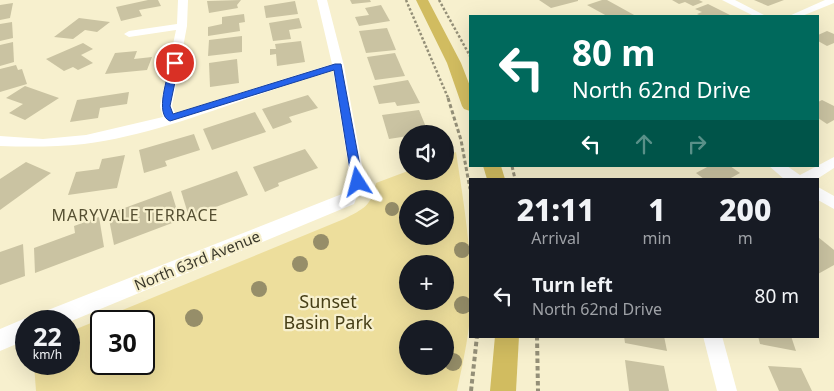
<!DOCTYPE html>
<html lang="en">
<head>
<meta charset="utf-8">
<style>
	:root { --surface:#171b24; --page:#20242c; --text:#f1f3f6; --muted:#9ea1a6 }
	body { margin:0; font-family:"Noto Sans",sans-serif; background:var(--page); color:var(--text); height:100vh; display:flex; flex-direction:column; font-size:19px; white-space:nowrap }
	* { box-sizing:border-box; margin:0 }
	p { font-size:16px; color:var(--muted) }
	.icon { flex:none; width:28px; height:28px; fill:none; stroke:currentColor; stroke-width:2; stroke-linecap:round; stroke-linejoin:round }
	.map { position:relative; flex:1; overflow:hidden }
	.panel { position:absolute; left:469px; top:178px; width:350px; height:160px; display:flex; flex-direction:column; background:var(--surface); border-radius:0px; box-shadow:0 5px 20px #0002 }
	.panel>* { flex:none }
	.top-card { position:absolute; left:469px; top:15px; width:350px; height:152px; border-radius:0px; box-shadow:0 5px 20px #0002; background:#00695c; color:#fff; overflow:hidden }
	.controls { position:absolute; left:399px; top:125px; display:grid; gap:10px }
	.controls a { display:grid; place-items:center; width:55px; height:55px; border-radius:50%; background:var(--surface); box-shadow:0 5px 20px #0002; font-size:25px }
	.speed { position:absolute; left:15px; top:310px; display:flex; gap:10px; font-size:25px; font-weight:700; text-align:center }
	.speed>* { display:grid; place-content:center; width:65px; height:65px; border-radius:50%; background:var(--surface); box-shadow:0 5px 20px #0002; line-height:1 }
	.speed small { font-size:12px; font-weight:400 }
	.speed .limit { border:2px solid #111; border-radius:8px; background:#fff; color:#111 }
	.pin { position:absolute; display:grid; place-items:center; width:42px; height:42px; color:#fff; margin:-21px; border:2px solid #fff; border-radius:50%; box-shadow:0 1px 5px #0007 }
	.me { position:absolute; width:55px; margin:-28px; rotate:351deg; stroke-linejoin:round; filter:drop-shadow(0 0 4px #0008) }
	.turn { display:flex; align-items:center; gap:18px; height:105px; padding:0 20px; font-size:22px }
	.turn .icon { width:65px; height:65px; stroke-width:2.5 }
	.turn b { display:block; font-size:35px; line-height:42px }
	.lanes { display:flex; align-items:center; height:48px; padding:0 20px; background:#0003; justify-content:center; gap:25px; direction:ltr }
	.lanes .off { opacity:.35 }
	.eta { display:flex; justify-content:space-evenly; align-items:center; height:85px; text-align:center }
	.eta b { font-size:30px; font-weight:800; line-height:35px }
	ul { padding:0; list-style:none }
	li { display:flex; align-items:center; gap:15px; height:65px; padding:0 20px }
	li div { flex:1 }
	li b { display:block; font-size:19px }
	li em { font-style:normal }
	.map>svg:first-child { display:block }
</style>
</head>
<body>
<div class="map">
<svg width="834" height="391" viewBox="0 0 834 391">
	<rect width="100%" height="100%" fill="#f7f0ce"/>
	<path fill="#edde9c" fill-rule="evenodd" d="M456,152C464,205 474,262 470,316C468,341 462,366 457,391H36L34,364H69V332L344,219C363,209 372,206 376,183L408,171H445V157ZM408,199H445V236H408ZM408,264H445V301H408ZM144,321V364H101V321ZM408,329H445V366H408Z"/>
	<g fill="none" stroke-linecap="round" stroke-linejoin="round">
		<g fill="#d1bc60" fill-rule="evenodd">
			<polygon points="416,0 428,0 461,63 470,86 470,111 464,109 462,106 447,63"/>
			<polygon points="483,166 501,166 505,179 487,179"/>
			<polygon points="495,336 519,336 516,391 490,391"/>
		</g>
	</g>
	<g fill="#cac3a2">
		<polygon points="148,0 158,0 161,6 139,10 142,16 121,21 116,7"/>
		<polygon points="241,0 237,5 238,8 209,13 207,1"/>
		<polygon points="350,0 370,0 371,2 352,4"/>
		<polygon points="539,0 578,0 578,1 551,8"/>
		<polygon points="602,0 607,0 636,16 607,16 587,5"/>
		<polygon points="672,0 699,0 703,2 693,6 685,2 679,4"/>
		<polygon points="754,0 784,0 768,6"/>
		<polygon points="295,1 298,14 266,18 264,6"/>
		<polygon points="13,3 10,18 0,20 0,5"/>
		<polygon points="708,4 732,16 701,16 697,14 702,12 695,9"/>
		<polygon points="381,5 390,21 359,26 355,17 369,15 365,8"/>
		<polygon points="244,14 245,22 239,23 240,31 208,36 208,27 222,24 222,17"/>
		<polygon points="79,18 110,22 97,32 85,30 73,39 54,37"/>
		<polygon points="299,18 302,28 289,30 291,39 273,41 269,23"/>
		<polygon points="12,22 13,38 0,41 0,24"/>
		<polygon points="387,28 396,50 366,53 359,31"/>
		<polygon points="827,31 834,34 834,43 827,46 818,41 818,35"/>
		<polygon points="242,36 242,52 208,56 209,40"/>
		<polygon points="301,41 305,62 277,66 276,54 270,55 270,49 276,49 275,44"/>
		<polygon points="13,42 14,62 0,66 0,45"/>
		<polygon points="83,43 93,49 81,55 93,63 78,70 73,67 64,71 46,59"/>
		<polygon points="137,51 134,59 152,57 147,70 105,74 115,53"/>
		<polygon points="395,53 405,76 375,80 367,57"/>
		<polygon points="237,59 239,83 210,87 209,63"/>
		<polygon points="16,65 18,70 22,69 27,84 0,92 0,69"/>
		<polygon points="408,80 420,103 397,106 395,102 379,104 373,86"/>
		<polygon points="25,86 59,98 25,120 9,113 23,104 6,98"/>
		<polygon points="129,92 127,104 100,108 98,118 70,122 77,100"/>
		<polygon points="308,95 318,108 289,117 292,122 273,129 262,109"/>
		<polygon points="822,100 834,106 834,120 827,124 818,118 818,102"/>
		<polygon points="419,110 428,132 408,134 408,136 389,139 382,115"/>
		<polygon points="255,112 266,132 212,150 203,129"/>
		<polygon points="194,134 200,150 165,161 167,166 144,173 139,150"/>
		<polygon points="305,149 318,168 278,183 279,186 265,192 253,167"/>
		<polygon points="125,155 117,188 68,195 76,172 99,169 102,159"/>
		<polygon points="26,162 51,173 0,210 0,179"/>
		<polygon points="709,166 730,166 740,173 729,179 704,179 696,173"/>
		<polygon points="237,171 248,195 189,217 181,191"/>
		<polygon points="171,191 180,220 114,245 108,214"/>
		<polygon points="99,217 104,247 35,273 34,248 75,233 74,226"/>
		<polygon points="818,237 834,250 834,265 818,274"/>
		<polygon points="23,244 25,276 0,285 0,252"/>
		<polygon points="624,336 664,336 667,351 625,343"/>
		<polygon points="758,336 791,336 796,351 760,344"/>
		<polygon points="625,360 664,366 669,391 629,391"/>
		<polygon points="768,366 801,368 812,391 779,391"/>
	</g>
	<g fill="none" stroke-linecap="round" stroke-linejoin="round">
		<g stroke="#948f78" stroke-width="2.5" stroke-dasharray="2.5 2" stroke-linecap="butt">
			<polyline points="406,0 449,100"/>
			<polyline points="439,0 470,56"/>
		</g>
		<g stroke="#948f78" stroke-width="3" stroke-dasharray="4 2.5" stroke-linecap="butt">
			<polyline points="448,98 461,140 470,189"/>
			<polyline points="512,166 515,179"/>
		</g>
		<g stroke="#948f78" stroke-width="4" stroke-dasharray="4.5 3" stroke-linecap="butt">
			<polyline points="537,336 538,391"/>
			<polyline points="471,391 477,336"/>
		</g>
		<g fill="#fff" fill-rule="evenodd">
			<path d="M178,0H188L187,26L172,106L175,113L332,64L317,0H327L344,66L365,182L352,203L347,205L342,203L339,199L351,182L333,71C253,93 166,134 84,144C56,147 28,147 0,146V136L43,139L86,135L163,117L160,106L176,30L129,37L124,34L129,31L177,24Z"/>
			<polygon points="722,0 735,0 766,16 754,16"/>
			<polygon points="825,0 834,0 834,3 802,16 789,16"/>
			<polygon points="834,157 834,168 817,179 784,179 769,166 787,166 800,175"/>
			<polygon points="818,187 834,196 834,209 818,200"/>
			<polygon points="703,336 722,336 737,391 717,391"/>
		</g>
		<g fill="#fff" fill-rule="evenodd">
			<polygon points="347,192 354,194 356,199 354,204 69,322 34,321 38,314"/>
			<polygon points="26,318 34,321 26,321 26,340 0,351 0,329"/>
		</g>
	</g>
	<g fill="#968e69">
		<circle cx="392" cy="209" r="7"/>
		<circle cx="321" cy="242" r="8"/>
		<circle cx="462" cy="250" r="8"/>
		<circle cx="300" cy="264" r="8"/>
		<circle cx="259" cy="289" r="8"/>
		<circle cx="463" cy="305" r="9"/>
		<circle cx="194" cy="318" r="9"/>
		<circle cx="453" cy="362" r="9"/>
	</g>
	<path fill="#2563eb" stroke="#184099" d="M175,60L179,63L170,106L173,114L335,64H341L363,182L361,185L358,186L352,182L334,70L170,121C154,115 168,76 171,63Z"/>
	<g text-anchor="middle" dominant-baseline="central" stroke-width="4.5" stroke-linejoin="round" paint-order="stroke">
		<g font-size="15" fill="#3a382a" stroke="#f7f0ce">
			<text transform="translate(197 260) rotate(-22)">North 63rd Avenue</text>
		</g>
		<g font-size="16" letter-spacing="1" fill="#554f32" stroke="#f7f0ce">
			<text x="135" y="215">MARYVALE TERRACE</text>
		</g>
		<g font-size="18" fill="#463e16" stroke="#f7f0ce">
			<text x="328" y="301">Sunset<tspan x="328" dy="21">Basin Park</tspan></text>
		</g>
	</g>
</svg>
<div class="controls">
<a><svg class="icon" aria-label="sound" viewBox="0 0 24 24"><path d="M4 9h4l5-4v14l-5-4H4zM17 9q2 3 0 6"/></svg></a>
<a><svg class="icon" aria-label="layers" viewBox="0 0 24 24"><path d="M12 4l9 5-9 5-9-5zM3 14l9 5 9-5"/></svg></a>
<a>+</a>
<a>−</a>
</div>
<div class="speed"><div>22<small>km/h</small></div><div class="limit">30</div></div>
<div class="pin" style="left:175px;top:63px;background:#d93025"><svg class="icon" aria-label="arrive" viewBox="0 0 24 24"><path d="M6 21V4h12l-3 4 3 4H6"/></svg></div>
<svg class="me" style="left:358px;top:182px" viewBox="-20 -20 40 40"><path d="M0-17L14 15 0 8-14 15z" fill="#2563eb" stroke="#fff" stroke-width="4"/></svg>
<div class="top-card">
<div class="turn"><svg class="icon" aria-label="left" viewBox="0 0 24 24"><path d="M17 20v-9H6M10 6l-5 5 5 5"/></svg><div><b>80 m</b>North 62nd Drive</div></div>
<div class="lanes"><svg class="icon" aria-label="left" viewBox="0 0 24 24"><path d="M17 20v-9H6M10 6l-5 5 5 5"/></svg><svg class="icon off" aria-label="ahead" viewBox="0 0 24 24"><path d="M12 20V5M6 11l6-6 6 6"/></svg><svg class="icon off" aria-label="right" viewBox="0 0 24 24"><path d="M7 20v-9h11M14 6l5 5-5 5"/></svg></div>
</div>
<section class="panel">
<div class="eta">
<div><b>21:11</b><p>Arrival</p></div>
<div><b>1</b><p>min</p></div>
<div><b>200</b><p>m</p></div>
</div>
<ul>
<li><svg class="icon" aria-label="left" viewBox="0 0 24 24"><path d="M17 20v-9H6M10 6l-5 5 5 5"/></svg><div><b>Turn left</b><p>North 62nd Drive</p></div><em>80 m</em></li>
</ul>
</section>
</div>
</body>
</html>
